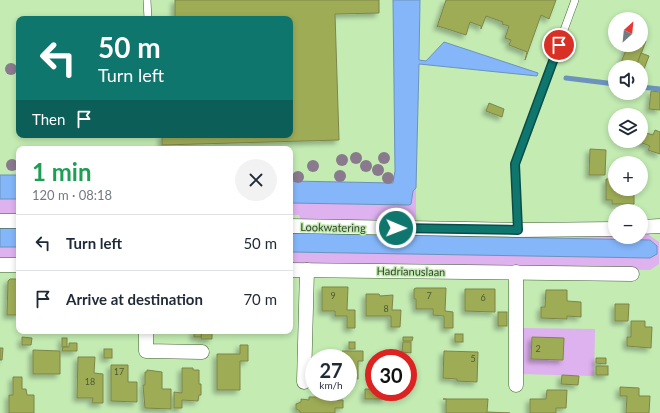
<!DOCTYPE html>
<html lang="en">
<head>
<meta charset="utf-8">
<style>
	:root { --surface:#fff; --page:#f2f2f3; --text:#1f2937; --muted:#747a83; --line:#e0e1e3 }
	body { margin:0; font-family:Lato,sans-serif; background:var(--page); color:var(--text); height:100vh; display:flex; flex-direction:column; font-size:15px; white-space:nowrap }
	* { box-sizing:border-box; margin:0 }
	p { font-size:13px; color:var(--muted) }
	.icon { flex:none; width:22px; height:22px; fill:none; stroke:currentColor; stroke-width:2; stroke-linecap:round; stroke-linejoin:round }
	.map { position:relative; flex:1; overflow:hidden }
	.sheet { position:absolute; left:16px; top:146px; width:277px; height:188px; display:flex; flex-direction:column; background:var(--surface); border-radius:8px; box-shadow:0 2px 6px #0003 }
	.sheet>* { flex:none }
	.top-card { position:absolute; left:16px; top:16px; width:277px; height:122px; border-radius:8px; box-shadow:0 2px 6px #0003; background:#0f766e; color:#fff; overflow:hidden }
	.needle { width:26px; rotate:27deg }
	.fabs { position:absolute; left:608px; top:12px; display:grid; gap:8px }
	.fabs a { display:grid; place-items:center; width:40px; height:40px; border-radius:50%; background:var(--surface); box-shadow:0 2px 6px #0003; font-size:20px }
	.speed { position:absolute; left:305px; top:349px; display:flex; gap:8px; font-size:20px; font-weight:700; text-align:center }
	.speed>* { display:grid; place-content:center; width:52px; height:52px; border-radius:50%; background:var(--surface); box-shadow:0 2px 6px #0003; line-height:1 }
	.speed small { font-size:10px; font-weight:400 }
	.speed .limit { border:6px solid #d22; background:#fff; color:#111 }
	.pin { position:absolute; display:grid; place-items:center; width:34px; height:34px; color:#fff; margin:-17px; border:2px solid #fff; border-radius:50%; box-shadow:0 1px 4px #0007 }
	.me { position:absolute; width:44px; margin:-22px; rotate:91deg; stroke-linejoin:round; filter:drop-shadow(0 0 3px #0008) }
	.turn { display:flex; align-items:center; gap:14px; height:84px; padding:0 16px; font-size:18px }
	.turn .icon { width:52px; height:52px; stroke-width:2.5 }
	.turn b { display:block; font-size:28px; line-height:34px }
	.then { display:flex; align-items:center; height:38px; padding:0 16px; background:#0003; gap:8px; font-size:15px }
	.round { display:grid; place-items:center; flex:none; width:42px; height:42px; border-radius:21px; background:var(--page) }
	.overview { display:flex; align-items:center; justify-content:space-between; height:68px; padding:0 16px }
	h1 { font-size:24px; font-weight:700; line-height:30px; color:#1e9e55 }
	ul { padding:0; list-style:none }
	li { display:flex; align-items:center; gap:12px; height:56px; padding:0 16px; border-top:1px solid var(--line) }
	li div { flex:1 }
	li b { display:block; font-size:15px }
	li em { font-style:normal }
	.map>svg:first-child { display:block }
</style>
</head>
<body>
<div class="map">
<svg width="660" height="413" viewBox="0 0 660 413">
	<defs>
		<filter id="shadow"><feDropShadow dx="-3.5" dy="3.5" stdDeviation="2" flood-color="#0004"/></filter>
	</defs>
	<rect width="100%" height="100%" fill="#c3ebb2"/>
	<g fill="#deb1ef">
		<polygon points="416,188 416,221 496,222 491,226 301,222 299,215 290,215 290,203 409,205 413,191"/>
		<rect x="0" y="199" width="19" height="16"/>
		<polygon points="290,230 615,233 615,237 641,237 641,234 650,234 649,235 659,242 659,264 650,270 290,265 290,252 548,256 657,254 657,246 650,240 290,233"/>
		<polygon points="0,247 19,247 19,260 0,259"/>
		<polygon points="521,328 595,329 594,376 520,374"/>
	</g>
	<g fill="#84b6f9" stroke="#6b93bb">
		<polygon points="393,0 420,0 419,60 426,61 444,42 538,73 537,76 419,64 416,188 413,191 411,204 409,205 290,203 290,181 393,183 395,171"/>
		<rect x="0" y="175" width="19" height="24"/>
		<rect x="0" y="228" width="19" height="19"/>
		<polygon points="290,233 650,240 657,246 657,254 650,258 290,252"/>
	</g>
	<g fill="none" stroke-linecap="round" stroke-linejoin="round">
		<g stroke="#6b93bb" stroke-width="5">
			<polyline points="566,78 615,84"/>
			<polyline points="641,87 660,89"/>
		</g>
	</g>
	<g fill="#9fac57" stroke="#7d8648" filter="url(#shadow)">
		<polygon points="175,0 379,0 379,13 335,14 339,140 162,145 162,135 290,135 290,19 158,19 175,18"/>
		<polygon points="446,0 556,0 549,19 541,15 525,60 527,52 509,45 511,40 505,38 509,26 502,24 503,22 486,16 481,29 481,26 470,22 466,35 438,26 437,27"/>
		<polygon points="641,39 646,41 636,67 620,65 628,45 641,45"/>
		<polygon points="641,53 649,56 641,77 641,67 636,67"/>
		<polygon points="651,91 660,92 660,110 649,109"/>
		<polygon points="489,103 504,109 502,117 486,111"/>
		<polygon points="655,130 660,132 660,154 648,150 650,146 640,142 643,132 653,135"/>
		<polygon points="590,149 606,150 605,175 589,175"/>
		<polygon points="613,176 615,176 615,189 634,189 634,204 612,204 612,200 606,200 606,179 613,179"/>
		<polygon points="10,279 17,279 19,281 19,315 7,315 8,281"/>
		<polygon points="322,287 348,287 347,310 355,310 355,328 347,328 347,316 335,316 335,311 322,311"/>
		<polygon points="416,288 446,288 445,311 453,312 453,328 444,328 444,316 433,315 433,309 416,309 416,299 414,299 414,289"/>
		<polygon points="465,289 495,289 495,312 465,311"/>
		<polygon points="546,290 567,290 567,301 581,302 581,317 567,316 567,319 541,318 541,307 545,307"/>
		<polygon points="366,294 379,294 380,296 393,295 392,310 401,310 400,327 391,327 391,316 366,316"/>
		<polygon points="615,304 629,304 628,321 615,321"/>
		<rect x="498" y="312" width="9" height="14"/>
		<polygon points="631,321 645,321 645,327 652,327 651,348 627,346 627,337 631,337"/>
		<polygon points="194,331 202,331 201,337 194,337"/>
		<polygon points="202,331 212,331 212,339 201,339"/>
		<rect x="455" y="334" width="8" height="8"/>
		<polygon points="22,337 32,338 31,345 22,345"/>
		<polygon points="403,337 413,337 412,341 403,341"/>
		<polygon points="532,337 564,338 563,360 531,359"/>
		<rect x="62" y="338" width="5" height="9"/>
		<rect x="349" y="342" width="6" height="7"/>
		<polygon points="403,342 411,342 411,353 402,352"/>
		<polygon points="69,343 77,343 77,351 62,351 63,347 69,347"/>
		<polygon points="240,345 248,345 248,361 240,361 240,390 217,390 217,354 240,354"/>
		<polygon points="0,348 3,348 2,360 0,360"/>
		<rect x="104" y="349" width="8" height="9"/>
		<polygon points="33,350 60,351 60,374 33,374"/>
		<polygon points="342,351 363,351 363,361 358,361 358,379 348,379 348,358 342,358"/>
		<polygon points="444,351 478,352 477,382 457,381 457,379 443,378"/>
		<polygon points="78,357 95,357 94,373 103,374 103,403 92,403 93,398 77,398"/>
		<polygon points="596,358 606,358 606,364 596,363"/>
		<polygon points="111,365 128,365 128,382 137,382 137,402 111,401"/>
		<rect x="596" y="366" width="12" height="9"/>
		<polygon points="182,368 193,368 193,370 199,370 199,384 201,384 201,395 199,395 198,401 182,400 182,408 174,408 174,392 182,393"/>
		<polygon points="147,370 162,372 162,389 171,389 171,409 145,408 143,385 145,385 145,372 147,372"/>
		<polygon points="562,375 579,376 578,385 561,384"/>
		<polygon points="13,377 22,377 22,389 26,389 27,395 34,395 34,413 9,413 9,395 13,395"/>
		<polygon points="620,387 639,388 639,396 650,396 649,413 626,413 627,396 620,396"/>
		<polygon points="365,389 374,389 374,392 385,392 385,399 365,399"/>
		<polygon points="547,390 567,390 566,408 556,408 556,413 530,413 530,399 546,399"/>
		<polygon points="309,397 325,397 325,400 343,400 343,408 335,408 335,413 300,413 300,411 296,409 296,404 301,402 301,399 309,400"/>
		<polygon points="443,399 488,399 487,412 510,413 446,413 446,399"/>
	</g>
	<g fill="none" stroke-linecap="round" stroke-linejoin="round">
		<defs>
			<g id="lane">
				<polyline points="147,0 148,19"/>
				<polyline points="518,230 515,164 575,0"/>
			</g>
			<g id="street">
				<polyline points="0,221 19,221"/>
				<polyline points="290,226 518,230 615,229"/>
				<polyline points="641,227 660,226"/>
				<polyline points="0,265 19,265"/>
				<polyline points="290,270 632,274"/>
				<polyline points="516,272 516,385"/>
				<polyline points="146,331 146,351 202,352"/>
				<polyline points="304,382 307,270"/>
			</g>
		</defs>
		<use href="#lane" stroke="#3f612f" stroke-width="8"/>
		<use href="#street" stroke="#3f612f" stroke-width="15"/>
		<use href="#lane" stroke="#fff" stroke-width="7"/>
		<use href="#street" stroke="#fff" stroke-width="14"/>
	</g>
	<g fill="#8a7a8e">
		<circle cx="11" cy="69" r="6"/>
		<circle cx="356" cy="158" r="6"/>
		<circle cx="384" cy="158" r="6"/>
		<circle cx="342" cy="160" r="6"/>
		<circle cx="12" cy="165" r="6"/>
		<circle cx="313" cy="166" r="6"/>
		<circle cx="366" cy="166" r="6"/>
		<circle cx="378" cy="170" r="6"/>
		<circle cx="340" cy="176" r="6"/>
		<circle cx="298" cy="177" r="6"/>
		<circle cx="388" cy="178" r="6"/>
	</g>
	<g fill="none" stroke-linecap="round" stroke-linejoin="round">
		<defs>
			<polyline id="route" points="396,228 518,230 515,164 559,45"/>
		</defs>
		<use href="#route" stroke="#0a4d48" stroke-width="10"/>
		<use href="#route" stroke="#0f766e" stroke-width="7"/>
	</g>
	<g text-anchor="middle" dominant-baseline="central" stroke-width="3" stroke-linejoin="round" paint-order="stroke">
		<g font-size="9" fill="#4c5c35">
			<text x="333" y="295">9</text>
			<text x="429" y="295">7</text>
			<text x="483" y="297">6</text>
			<text x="386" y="308">8</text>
			<text x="538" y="348">2</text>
			<text x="473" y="358">5</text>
			<text x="119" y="371">17</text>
			<text x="90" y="381">18</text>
		</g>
		<g font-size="11" fill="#31412a" stroke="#c3ebb2">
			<text transform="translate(333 227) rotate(1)">Lookwatering</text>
			<text transform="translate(411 271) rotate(1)">Hadrianuslaan</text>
		</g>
	</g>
</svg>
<div class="fabs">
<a><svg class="needle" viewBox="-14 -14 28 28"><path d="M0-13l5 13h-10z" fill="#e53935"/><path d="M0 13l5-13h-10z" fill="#747a83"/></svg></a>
<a><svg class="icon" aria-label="sound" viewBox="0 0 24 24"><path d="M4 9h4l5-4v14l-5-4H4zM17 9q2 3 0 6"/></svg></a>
<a><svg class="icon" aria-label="layers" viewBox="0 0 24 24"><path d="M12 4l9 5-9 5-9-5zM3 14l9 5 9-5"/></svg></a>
<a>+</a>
<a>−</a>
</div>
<div class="speed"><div>27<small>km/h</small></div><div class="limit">30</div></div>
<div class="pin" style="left:559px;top:45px;background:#d93025"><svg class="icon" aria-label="arrive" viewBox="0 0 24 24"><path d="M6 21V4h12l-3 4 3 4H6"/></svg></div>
<svg class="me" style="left:396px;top:228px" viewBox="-20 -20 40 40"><circle r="17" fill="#0f766e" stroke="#fff" stroke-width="3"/><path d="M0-11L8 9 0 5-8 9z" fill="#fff"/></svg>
<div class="top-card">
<div class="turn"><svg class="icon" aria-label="left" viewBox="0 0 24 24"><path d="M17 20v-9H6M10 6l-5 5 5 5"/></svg><div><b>50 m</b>Turn left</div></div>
<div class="then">Then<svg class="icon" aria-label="arrive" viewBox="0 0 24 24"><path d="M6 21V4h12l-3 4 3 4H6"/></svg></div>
</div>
<section class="sheet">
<div class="overview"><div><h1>1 min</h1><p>120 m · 08:18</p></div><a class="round"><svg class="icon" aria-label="close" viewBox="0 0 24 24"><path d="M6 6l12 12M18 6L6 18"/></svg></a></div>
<ul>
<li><svg class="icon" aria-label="left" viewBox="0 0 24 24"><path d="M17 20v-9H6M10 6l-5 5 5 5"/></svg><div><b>Turn left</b></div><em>50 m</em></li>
<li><svg class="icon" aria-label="arrive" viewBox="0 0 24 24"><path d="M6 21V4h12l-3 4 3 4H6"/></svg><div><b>Arrive at destination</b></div><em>70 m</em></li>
</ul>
</section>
</div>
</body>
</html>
